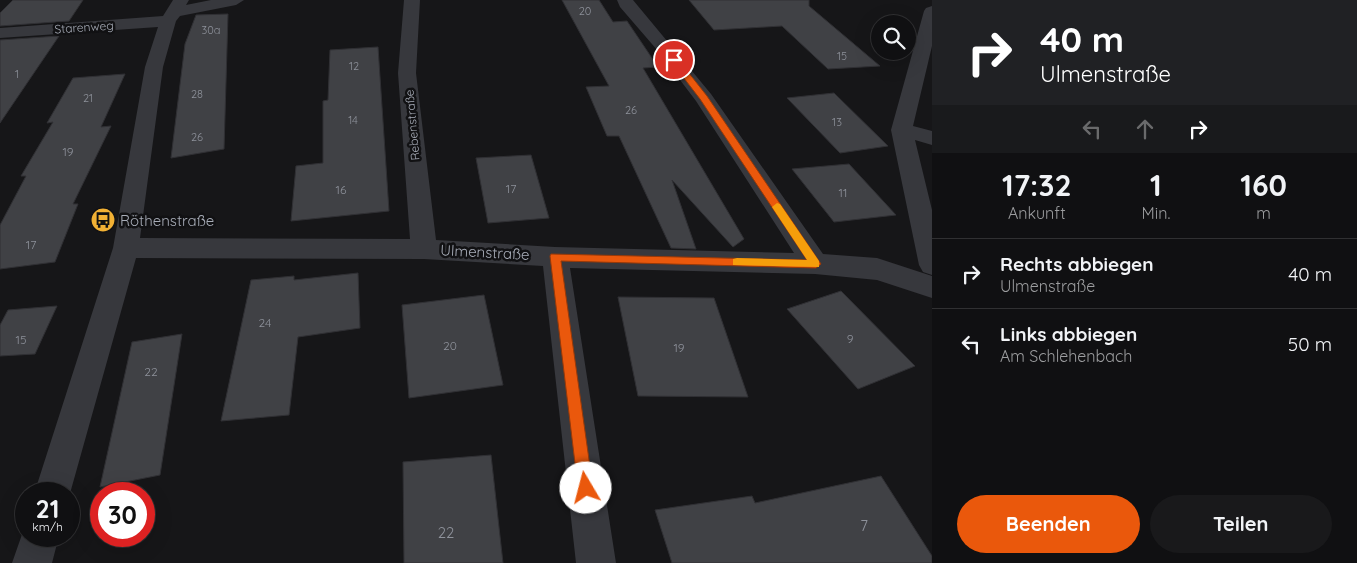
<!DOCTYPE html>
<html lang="de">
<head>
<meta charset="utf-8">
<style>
	:root { --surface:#101012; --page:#19191b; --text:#f1f3f6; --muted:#9c9d9f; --line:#303032; --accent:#ea580c }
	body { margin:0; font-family:Quicksand,sans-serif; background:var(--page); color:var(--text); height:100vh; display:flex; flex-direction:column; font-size:19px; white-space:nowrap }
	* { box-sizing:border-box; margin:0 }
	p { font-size:16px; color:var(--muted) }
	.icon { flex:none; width:28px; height:28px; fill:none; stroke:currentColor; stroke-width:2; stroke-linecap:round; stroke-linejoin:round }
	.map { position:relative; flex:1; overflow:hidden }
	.side { display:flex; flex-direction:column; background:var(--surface); width:425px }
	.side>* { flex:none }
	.guide { background:#202124; color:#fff; overflow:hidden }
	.tools { position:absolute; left:871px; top:15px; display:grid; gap:10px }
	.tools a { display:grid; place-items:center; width:45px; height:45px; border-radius:50%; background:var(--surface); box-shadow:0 5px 20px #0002,0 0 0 1px var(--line); font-size:25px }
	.speed { position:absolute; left:15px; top:482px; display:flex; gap:10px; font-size:25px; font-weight:700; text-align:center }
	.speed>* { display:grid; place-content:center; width:65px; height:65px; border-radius:50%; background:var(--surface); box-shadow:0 5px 20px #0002,0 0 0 1px var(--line); line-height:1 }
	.speed small { font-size:12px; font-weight:400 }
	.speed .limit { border:8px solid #d22; background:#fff; color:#111 }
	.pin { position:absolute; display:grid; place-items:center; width:42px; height:42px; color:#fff; margin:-21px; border:2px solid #fff; border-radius:50%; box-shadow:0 1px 5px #0007 }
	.me { position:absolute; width:55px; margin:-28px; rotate:352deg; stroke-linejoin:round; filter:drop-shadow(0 0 4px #0008) }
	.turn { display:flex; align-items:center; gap:18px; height:105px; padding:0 25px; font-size:22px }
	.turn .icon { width:65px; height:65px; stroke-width:2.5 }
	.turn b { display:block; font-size:35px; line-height:42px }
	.lanes { display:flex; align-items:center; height:48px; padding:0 25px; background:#0003; justify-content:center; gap:25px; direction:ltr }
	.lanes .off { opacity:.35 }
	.eta { display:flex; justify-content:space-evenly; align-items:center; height:85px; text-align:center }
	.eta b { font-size:30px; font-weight:700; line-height:35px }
	.button { display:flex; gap:10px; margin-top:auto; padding:10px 25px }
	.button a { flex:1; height:58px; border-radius:30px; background:var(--accent); color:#fff; font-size:20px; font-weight:700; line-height:58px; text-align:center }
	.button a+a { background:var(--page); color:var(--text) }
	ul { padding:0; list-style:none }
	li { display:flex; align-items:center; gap:15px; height:70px; padding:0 25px; border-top:1px solid var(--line) }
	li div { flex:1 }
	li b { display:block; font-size:19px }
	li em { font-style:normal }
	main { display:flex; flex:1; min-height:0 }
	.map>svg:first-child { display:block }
</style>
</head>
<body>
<main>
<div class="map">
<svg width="932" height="563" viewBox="0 0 932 563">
	<rect width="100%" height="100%" fill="#161618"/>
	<g fill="#404145" stroke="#303034">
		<polygon points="13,0 83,0 69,21 0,26 0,13"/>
		<polygon points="562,0 599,0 613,22 627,21 658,67 643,68 744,239 733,247 672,180 696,249 671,248 619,136 607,136 586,87 609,86"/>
		<polygon points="689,0 809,0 809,6 880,66 828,69 782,26 714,30"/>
		<polygon points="228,14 224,149 171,158 185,44 196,15"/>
		<polygon points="59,36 0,123 0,40"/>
		<polygon points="378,47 389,211 291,221 296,166 323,163 323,101 328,100 330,50"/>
		<polygon points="125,74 101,127 111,126 73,204 78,204 55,262 0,269 0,225 26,176 21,176 53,122 47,123 73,78"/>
		<polygon points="834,93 888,146 840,153 787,98"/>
		<polygon points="531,155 549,218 488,223 476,158"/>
		<polygon points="849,164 896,215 834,222 792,169"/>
		<polygon points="358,273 360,328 298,337 289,415 221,421 251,280 294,276 294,280"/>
		<polygon points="841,291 915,366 858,389 787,309"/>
		<polygon points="484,295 503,385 409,398 402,305"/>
		<polygon points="618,297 714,298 748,397 638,396"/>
		<polygon points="57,306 35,354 0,356 0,325 8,310"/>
		<polygon points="182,334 160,475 100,487 132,342"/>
		<polygon points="491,455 503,563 404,563 403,462"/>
		<polygon points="881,476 932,556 932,563 672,563 655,510 752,496 755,503"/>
	</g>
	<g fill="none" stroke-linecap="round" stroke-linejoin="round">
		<g fill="#37383d" fill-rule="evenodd">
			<polygon points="173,0 189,0 186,5 211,0 244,0 236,5 180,16 176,21 163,67 140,238 410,239 398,73 404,0 420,0 416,73 436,240 555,247 794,253 696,101 658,51 620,7 617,0 633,0 711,94 823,254 877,258 932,276 932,298 877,280 815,274 570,268 616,563 576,563 543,266 424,259 136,258 69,497 69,494 34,494 113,248 145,67 158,27 0,38 0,28 163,16"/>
			<polygon points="932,6 932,46 913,126 932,131 932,145 915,140 932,210 932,275 923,272 919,265 891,130 924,11 926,8"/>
			<polygon points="26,523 26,536 59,536 52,563 12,563"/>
		</g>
	</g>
	<polygon fill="#ea580c" stroke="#983908" points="671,58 677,58 707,96 821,264 816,268 561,261 593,488 591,493 586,495 580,493 578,488 550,256 551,254 807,260 700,99 670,60"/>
	<polygon fill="#f59e0b" points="777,203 780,204 819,261 819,267 733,265 733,259 737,258 807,260 772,207"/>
	<defs>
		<symbol id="bus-disc" viewBox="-11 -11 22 22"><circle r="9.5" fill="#f2b134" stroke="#111113"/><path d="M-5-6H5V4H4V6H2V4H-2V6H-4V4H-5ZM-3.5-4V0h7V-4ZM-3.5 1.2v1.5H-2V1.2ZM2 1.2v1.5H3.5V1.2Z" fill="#111"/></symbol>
	</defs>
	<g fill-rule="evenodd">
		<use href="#bus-disc" x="89" y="206" width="28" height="28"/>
	</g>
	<g text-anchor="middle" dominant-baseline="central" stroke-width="5" stroke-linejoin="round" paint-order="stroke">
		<g font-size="11" fill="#8e929b">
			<text x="585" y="11">20</text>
			<text x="211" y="30">30a</text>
			<text x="842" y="56">15</text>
			<text x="354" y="66">12</text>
			<text x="17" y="74">1</text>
			<text x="197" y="94">28</text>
			<text x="88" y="98">21</text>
			<text x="631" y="110">26</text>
			<text x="353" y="120">14</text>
			<text x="837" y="122">13</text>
			<text x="197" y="137">26</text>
		</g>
		<g font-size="12" fill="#a8adb8" stroke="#111113">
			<text transform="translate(84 27) rotate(-4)">Starenweg</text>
			<text transform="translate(412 125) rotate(-95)">Rebenstraße</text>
		</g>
		<g font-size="12" fill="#8e929b">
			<text x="68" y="151">19</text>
			<text x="511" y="188">17</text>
			<text x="341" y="189">16</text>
			<text x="843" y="192">11</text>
			<text x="31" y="244">17</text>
			<text x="265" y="322">24</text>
			<text x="850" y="338">9</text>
			<text x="21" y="339">15</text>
			<text x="450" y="345">20</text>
			<text x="679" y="347">19</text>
			<text x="151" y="371">22</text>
		</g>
		<g font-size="15" fill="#a8adb8" stroke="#111113" text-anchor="start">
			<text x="120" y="220">Röthenstraße</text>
		</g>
		<g font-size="15" fill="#a8adb8" stroke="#111113">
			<text transform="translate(485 252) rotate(3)">Ulmenstraße</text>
		</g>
		<g font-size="15" fill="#8e929b">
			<text x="864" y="525">7</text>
			<text x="446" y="532">22</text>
		</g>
	</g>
</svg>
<div class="tools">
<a><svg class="icon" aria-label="search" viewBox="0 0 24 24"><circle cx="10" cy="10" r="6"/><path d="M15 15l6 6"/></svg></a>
</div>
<div class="speed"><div>21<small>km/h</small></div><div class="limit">30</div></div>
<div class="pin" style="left:674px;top:60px;background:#d93025"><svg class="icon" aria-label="arrive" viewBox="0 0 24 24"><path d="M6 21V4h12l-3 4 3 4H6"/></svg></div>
<svg class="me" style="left:586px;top:488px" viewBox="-20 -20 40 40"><circle r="19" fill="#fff"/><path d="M0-13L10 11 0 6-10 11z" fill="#ea580c"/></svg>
</div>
<section class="side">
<div class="guide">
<div class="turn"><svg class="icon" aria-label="right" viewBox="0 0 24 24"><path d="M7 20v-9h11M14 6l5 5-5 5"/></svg><div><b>40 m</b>Ulmenstraße</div></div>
<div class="lanes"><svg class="icon off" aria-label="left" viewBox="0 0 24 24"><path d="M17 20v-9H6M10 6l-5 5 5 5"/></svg><svg class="icon off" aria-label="ahead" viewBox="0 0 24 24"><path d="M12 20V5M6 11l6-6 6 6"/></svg><svg class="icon" aria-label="right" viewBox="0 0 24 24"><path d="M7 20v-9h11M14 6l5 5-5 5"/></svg></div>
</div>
<div class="eta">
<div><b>17:32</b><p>Ankunft</p></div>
<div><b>1</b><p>Min.</p></div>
<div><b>160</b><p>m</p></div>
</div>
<ul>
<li><svg class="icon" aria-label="right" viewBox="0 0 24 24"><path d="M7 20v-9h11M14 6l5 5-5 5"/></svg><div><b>Rechts abbiegen</b><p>Ulmenstraße</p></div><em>40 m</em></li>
<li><svg class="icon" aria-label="left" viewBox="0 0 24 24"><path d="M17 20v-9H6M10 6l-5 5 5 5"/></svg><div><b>Links abbiegen</b><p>Am Schlehenbach</p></div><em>50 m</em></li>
</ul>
<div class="button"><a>Beenden</a><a>Teilen</a></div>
</section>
</main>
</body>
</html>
